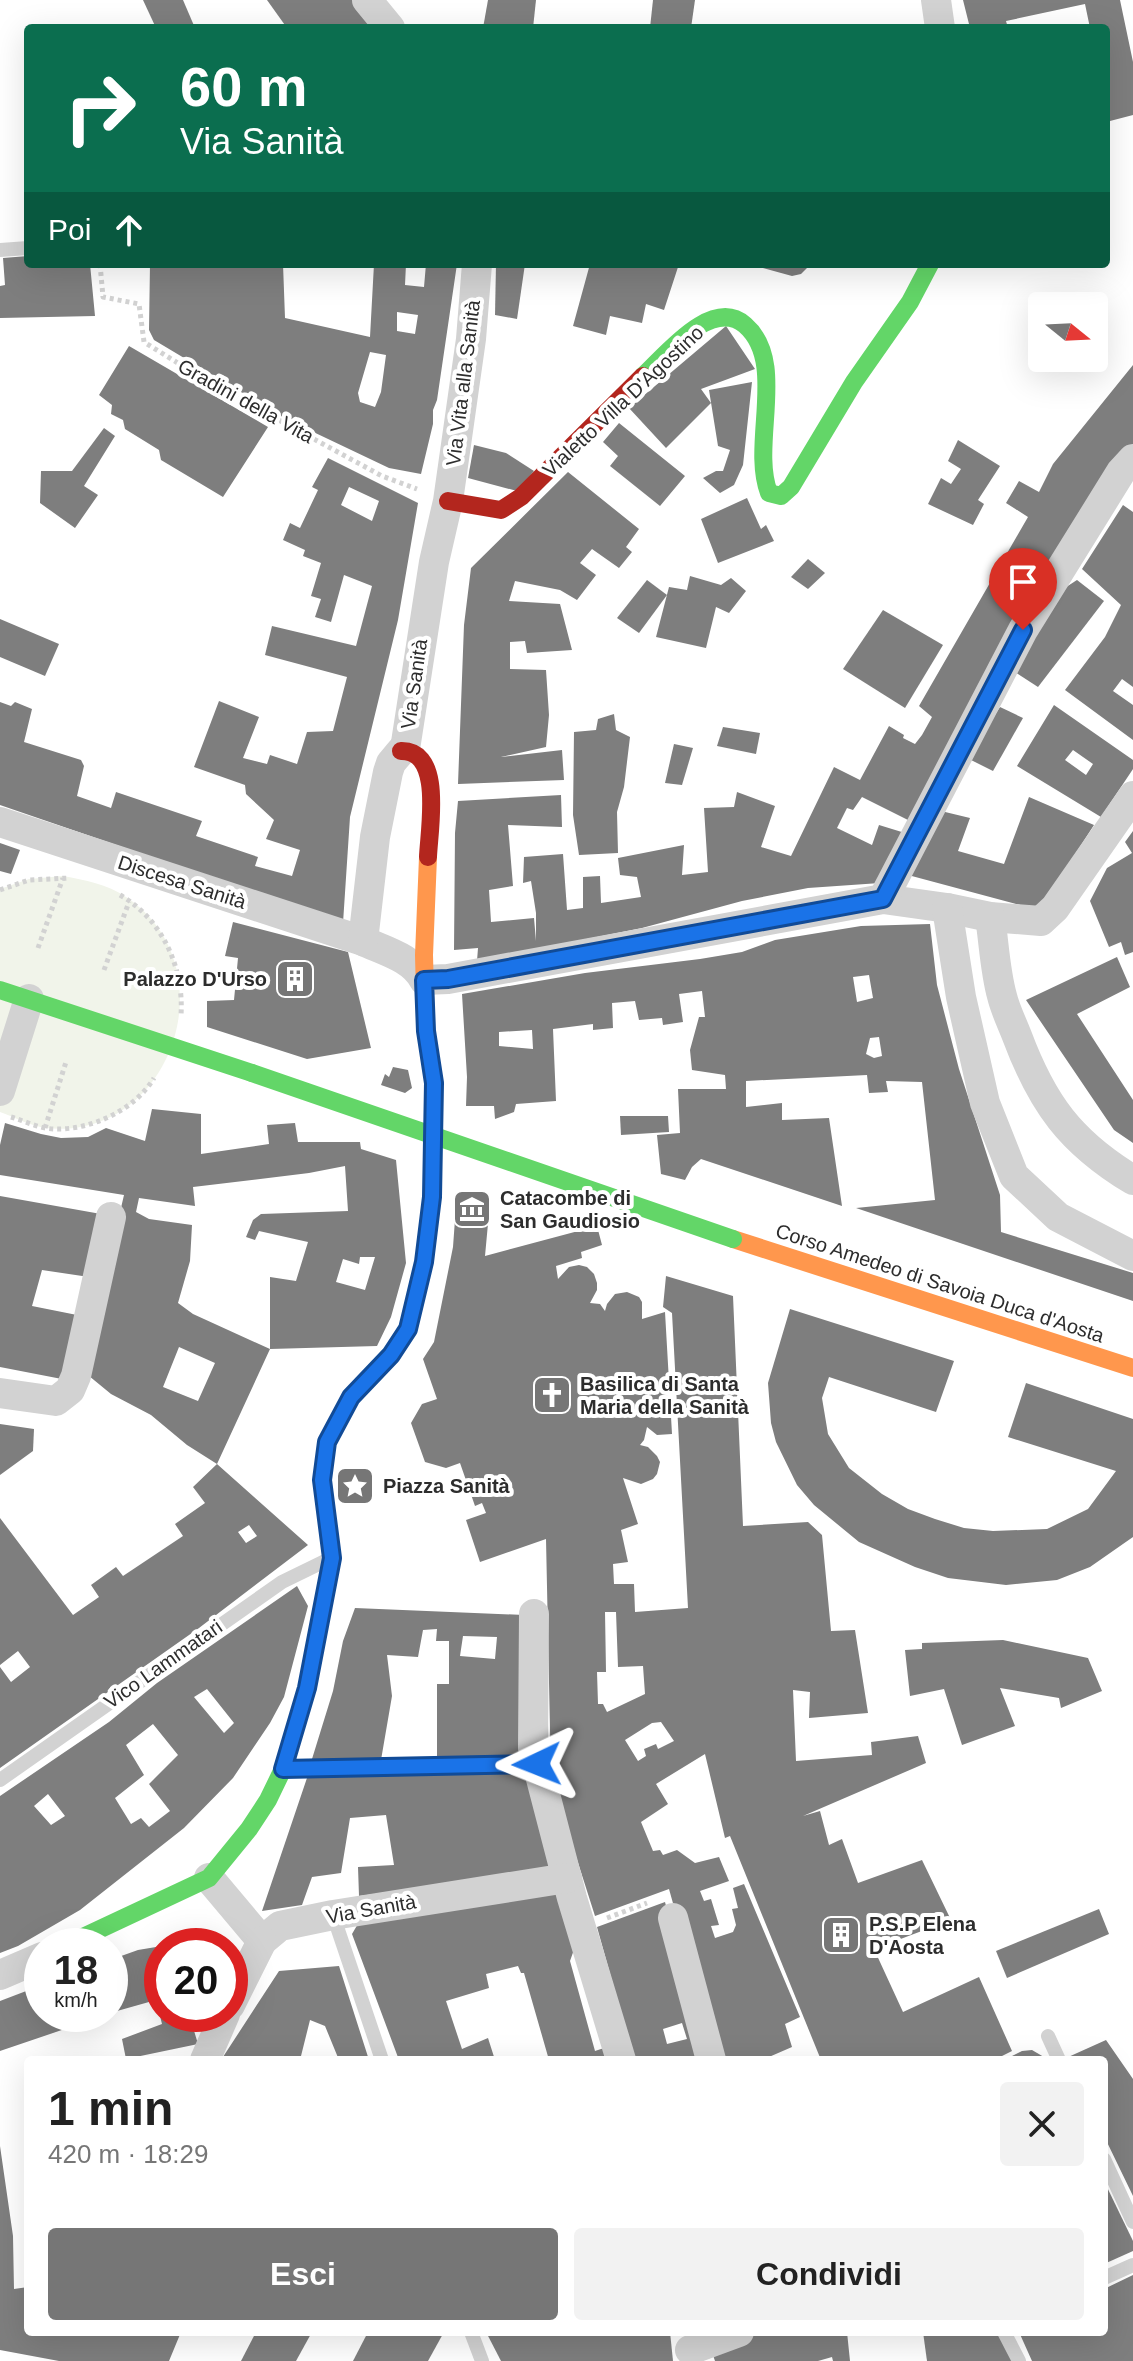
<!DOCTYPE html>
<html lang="it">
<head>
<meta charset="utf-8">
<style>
	:root { --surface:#fff; --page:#f2f2f2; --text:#222; --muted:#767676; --accent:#767676 }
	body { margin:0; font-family:Helvetica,sans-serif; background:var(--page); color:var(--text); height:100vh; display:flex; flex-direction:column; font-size:30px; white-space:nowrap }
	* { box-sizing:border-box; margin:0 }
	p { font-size:26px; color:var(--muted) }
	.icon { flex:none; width:44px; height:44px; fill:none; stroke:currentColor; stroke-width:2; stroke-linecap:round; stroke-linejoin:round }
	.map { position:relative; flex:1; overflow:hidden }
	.panel { position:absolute; left:24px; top:2056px; width:1084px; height:280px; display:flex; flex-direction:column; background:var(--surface); border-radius:8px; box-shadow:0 8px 32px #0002 }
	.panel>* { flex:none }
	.top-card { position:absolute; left:24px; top:24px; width:1086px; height:244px; border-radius:8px; box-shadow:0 8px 32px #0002; background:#0b6e4f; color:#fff; overflow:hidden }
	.needle { width:52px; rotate:108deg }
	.controls { position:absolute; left:1028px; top:292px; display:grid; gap:16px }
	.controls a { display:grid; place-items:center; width:80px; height:80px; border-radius:8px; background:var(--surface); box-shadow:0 8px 32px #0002; font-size:40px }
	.speed { position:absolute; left:24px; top:1928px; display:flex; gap:16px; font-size:40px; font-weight:700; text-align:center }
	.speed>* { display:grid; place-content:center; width:104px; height:104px; border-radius:50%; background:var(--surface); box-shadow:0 8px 32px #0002; line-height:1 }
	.speed small { font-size:20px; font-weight:400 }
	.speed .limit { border:12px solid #d22; background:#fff; color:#111 }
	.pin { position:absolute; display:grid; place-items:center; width:68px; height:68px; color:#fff; margin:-82px -34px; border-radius:50% 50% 50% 0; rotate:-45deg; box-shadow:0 0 8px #0007 }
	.pin .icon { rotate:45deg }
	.me { position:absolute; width:88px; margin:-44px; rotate:268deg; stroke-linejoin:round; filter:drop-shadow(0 0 6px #0008) }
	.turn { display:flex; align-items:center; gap:28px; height:168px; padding:0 24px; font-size:36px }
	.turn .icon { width:104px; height:104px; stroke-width:2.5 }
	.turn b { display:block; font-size:56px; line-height:68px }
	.then { display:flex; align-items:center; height:76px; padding:0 24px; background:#0003; gap:16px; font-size:30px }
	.round { display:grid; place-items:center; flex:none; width:84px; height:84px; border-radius:8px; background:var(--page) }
	.overview { display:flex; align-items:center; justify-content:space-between; height:136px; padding:0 24px }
	h1 { font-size:48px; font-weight:600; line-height:60px }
	.action { display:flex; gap:16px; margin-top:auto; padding:16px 24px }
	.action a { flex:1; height:92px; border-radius:8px; background:var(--accent); color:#fff; font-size:32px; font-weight:600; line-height:92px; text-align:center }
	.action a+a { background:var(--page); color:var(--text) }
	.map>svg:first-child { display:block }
</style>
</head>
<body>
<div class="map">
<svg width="1133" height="2361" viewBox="0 0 1133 2361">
	<rect width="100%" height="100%" fill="#fff"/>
	<path fill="#f1f4ea" d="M63,876C85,880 107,884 126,897C231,967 171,1142 46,1128C31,1126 14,1117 0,1112V889L29,879Z"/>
	<g fill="#7e7e7e" fill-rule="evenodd">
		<polygon points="143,0 183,0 195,28 156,28"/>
		<polygon points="267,0 352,0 375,28 287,28"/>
		<polygon points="488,0 536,0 533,28 483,28"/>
		<polygon points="653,0 695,0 691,28 650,28"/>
		<polygon points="963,0 1120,0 1133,62 1133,115 1110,121 1106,104 1106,28 1090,28 1085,4 1006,21 1008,28 970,28"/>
		<polygon points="28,256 28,264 90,264 95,316 0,318 0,286 5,285 3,258"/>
		<path d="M150,264H283L285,318L370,337L374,264H406L405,285L424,287L426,264H457L437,400L433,410V424L421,474L389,468L286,419L154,340L149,330ZM397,312L418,315L415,334L397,331ZM370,352L386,355L381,392L375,407L360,402L358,393Z"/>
		<polygon points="496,264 525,264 517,319 495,315"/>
		<polygon points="590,264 679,264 664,310 646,304 642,323 610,316 606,335 573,326"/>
		<polygon points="748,264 811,264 801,274 792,276"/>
		<polygon points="726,326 755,369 701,389 711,403 666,448 629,408"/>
		<polygon points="129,346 268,427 223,497 161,460 159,450 125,429 123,420 111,414 112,405 99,395"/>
		<polygon points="1133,365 1133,446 912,822 862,797 853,810 847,808 837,828 872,845 879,825 905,833 880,883 808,888 742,901 642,928 477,961 478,948 454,950 455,833 458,801 561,795 562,827 508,825 513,886 489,890 491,922 534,918 536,941 536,913 531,881 523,883 524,857 563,854 567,910 583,908 583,877 600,876 601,903 641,897 637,877 620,875 618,858 684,845 682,875 708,872 704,808 734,807 737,792 775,806 761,847 791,856 834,767 860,780 889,726 904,735 903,738 915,744 922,735 932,717 919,706 1028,517 1006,503 1019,481 1039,492 1053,464"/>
		<polygon points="752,382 743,465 734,485 720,493 703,478 716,471 723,471 730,450 718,446 709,390"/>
		<polygon points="619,423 685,476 660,506 610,466 618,456 603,442"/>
		<polygon points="104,428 115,436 84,486 98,495 75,528 40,503 41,471 72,471"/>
		<polygon points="958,440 1000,466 978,500 984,504 973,525 928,504 941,478 951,484 961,469 948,461"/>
		<polygon points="474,445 506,453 534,471 517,491 468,478"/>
		<path d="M328,458L418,503L398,620L350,817L343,923L0,805V702L11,706L15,702L32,709L24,742L81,760L84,766L77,796L111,808L116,792L202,821L196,836L258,857L255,866L292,876L300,850L266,839L274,820L246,794L245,785L194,767L219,701L259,717L243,758L267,764L270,755L297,764L307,732L333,731L347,677L265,655L272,626L356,646L372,586L344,575L331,622L315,617L321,599L311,596L321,563L303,556L305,550L283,540L290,523L300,528L318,490L312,487ZM349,487L379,501L372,521L341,505Z"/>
		<polygon points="568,472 639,529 626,547 632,552 619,568 592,549 580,563 596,575 577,600 560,590 515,581 509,601 560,604 572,650 527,653 525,641 510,642 510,669 546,670 549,715 546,747 501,757 562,750 564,780 458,784 464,625 471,568"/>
		<polygon points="747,498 761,529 766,525 774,541 718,563 701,519"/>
		<polygon points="1123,505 1133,512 1133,687 1122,679 1113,691 1133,705 1133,740 1065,690 1105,637 1121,605 1082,569"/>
		<polygon points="808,559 825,573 808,589 791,577"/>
		<polygon points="690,576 721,585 731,578 746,591 729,613 716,607 706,648 656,637 669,587 687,590"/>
		<polygon points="647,580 667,595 639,633 617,618"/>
		<polygon points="1077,580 1104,601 1038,687 1015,672 1060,591"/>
		<polygon points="883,610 943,645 905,708 843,669"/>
		<polygon points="0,619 59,644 45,676 0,657"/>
		<path d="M1054,705L1133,760V769L1101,817L1017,766ZM1073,750L1093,764L1086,775L1065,760Z"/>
		<polygon points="1000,707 1023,718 993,771 967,758"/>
		<polygon points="614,714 616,730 630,737 624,787 617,812 618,853 579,855 573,815 574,732 596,730 598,719"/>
		<polygon points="723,727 760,733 756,754 717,746"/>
		<polygon points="674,744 693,748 682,785 665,783"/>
		<polygon points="1029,797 1094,825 1039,910 908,875 941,811 970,818 958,851 1004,864"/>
		<polygon points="1133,831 1133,952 1125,955 1121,942 1109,947 1090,901 1107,868 1132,853 1125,842"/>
		<polygon points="0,843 20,850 11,874 0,871"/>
		<polygon points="233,922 348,952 371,1048 307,1059 207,1027 207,1001 234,1000 238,958 225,956"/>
		<path d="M930,924L937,985L959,1069L1000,1195L1001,1232L1133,1273V1301L856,1208L935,1200L922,1082L886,1081L888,1092L869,1093L867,1075L746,1081V1107L782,1103V1120L829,1118L842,1206L701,1159L692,1167L685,1180L661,1174L657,1135L680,1133L678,1089H726L725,1075L692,1070L690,1050L699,1017H705L702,991L679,994L683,1022L663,1025L662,1018L639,1020L635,1001L612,1003L613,1028L593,1030V1024L553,1029L556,1101L516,1104L514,1112L495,1119L494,1106H466L467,1077L462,994L585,973L700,959L742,952L775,940L861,926ZM869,975L873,998L857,1002L853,977ZM532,1030L533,1049L499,1046V1032ZM879,1037L882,1056L874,1058L866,1054L870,1038Z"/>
		<polygon points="1117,957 1130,987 1077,1014 1133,1100 1133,1143 1114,1130 1026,1000"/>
		<polygon points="393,1067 408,1070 412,1088 405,1093 381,1085 385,1074 389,1077"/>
		<path d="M152,1109L201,1114V1154L269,1144L267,1125L295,1123L298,1142H360L361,1149L396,1160L406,1263L391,1317L377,1346L270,1349V1277L296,1281L308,1242L259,1231L255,1240L246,1237L253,1220L261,1214L348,1211L345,1166L309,1173L193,1187L195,1206L139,1198L136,1212L149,1219L192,1225L190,1261L178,1303L193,1314L270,1349L217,1464L187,1445L151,1415L111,1394L83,1371L124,1195L0,1175V1145L5,1123L41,1134L61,1138L88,1137L106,1128L145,1141ZM360,1257H375L365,1290L336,1282L343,1259L359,1264ZM179,1347L215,1363L198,1401L163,1387Z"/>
		<polygon points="620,1116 668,1116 669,1132 621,1135"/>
		<path d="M457,1192L490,1202L485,1256L597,1226L602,1245L581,1252L582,1258L556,1266L558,1279L569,1267L579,1265L587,1267L594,1274L597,1283V1290L590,1303L600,1304L605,1311L607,1304L615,1294L627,1292L639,1297L642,1302V1319L665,1312L672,1434L657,1435L647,1427L644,1440L640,1445L648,1447L657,1456L660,1462L657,1474L653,1479L641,1484L623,1478L638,1524L621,1530L628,1562L613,1564L614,1584H634L635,1612L688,1608L672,1313L663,1307L666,1276L733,1296L743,1526L808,1522L822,1535L831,1631L855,1630L868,1713L809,1718L810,1692L793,1690L796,1761L872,1755L871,1742L918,1736L926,1763L803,1816L820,1811L829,1845L842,1839L858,1883L922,1860L951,1920L874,1949L903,2012L979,1977L1012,2051L994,2060H821L730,1836L725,1838L705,1754L656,1784L668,1804L641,1822L653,1851L660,1850L663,1855L677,1850L695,1863L719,1857L729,1881L700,1891L704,1901L711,1899L719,1925L711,1926L715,1938L733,1932L736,1925L732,1909L738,1908L733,1888L744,1884L800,2017L785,2024L792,2047L762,2060H717L669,1889L595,1916L551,1778L546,1539L480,1562L466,1520L486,1513L482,1503L475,1506L460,1463L446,1468L425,1462L411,1423L422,1404L437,1399L423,1359L434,1342L453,1247ZM605,1612H616L618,1667L643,1666L645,1694L607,1712L603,1704H598L597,1672H606ZM661,1722L674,1741L658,1749L656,1744L644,1749L646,1756L638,1761L625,1740L652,1723Z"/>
		<polygon points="0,1196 101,1214 89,1277 42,1270 32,1306 82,1316 67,1380 0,1367"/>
		<polygon points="790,1309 954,1361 936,1412 829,1377 822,1398 828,1434 849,1468 882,1494 908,1509 935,1519 964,1528 993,1531 1047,1529 1088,1509 1116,1471 1008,1437 1026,1383 1133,1419 1133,1537 1090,1567 1057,1580 1006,1585 948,1578 915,1567 859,1542 814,1505 797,1485 776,1442 771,1423 768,1383"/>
		<polygon points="0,1424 34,1429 33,1451 0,1475"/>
		<path d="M217,1464L308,1545L199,1628L0,1768V1667L11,1682L30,1667L18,1651L0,1665V1518L73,1615L99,1597L91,1585L116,1567L123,1576L183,1536L175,1524L205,1503L193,1487ZM249,1525L257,1536L246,1543L238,1532Z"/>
		<path d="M297,1586L308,1606L284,1697L270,1723L233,1778L184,1828L80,1910L18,1946L0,1953V1796L109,1722L157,1683ZM207,1689L234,1723L224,1733L194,1697ZM153,1724L178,1755L149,1784L170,1811L149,1827L141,1818L131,1824L115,1798L144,1775L126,1745ZM48,1794L65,1816L51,1825L34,1806Z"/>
		<path d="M355,1608L524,1615V1759L437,1762V1684H449V1641H436L437,1629L423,1630L418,1657L387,1655L392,1696L381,1760L312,1759L333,1691L343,1641ZM463,1636L497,1637L495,1659L460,1656Z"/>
		<polygon points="1003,1640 1088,1658 1102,1691 1061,1708 1059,1698 1000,1688 1015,1726 962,1745 944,1689 910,1696 905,1650 922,1649 922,1643"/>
		<polygon points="527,1771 556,1871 359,1896 358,1867 394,1865 386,1815 350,1818 341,1873 312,1877 302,1905 262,1911 308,1775 416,1776"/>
		<polygon points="563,1889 577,1941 570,1961 595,2051 604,2048 607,2060 549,2060 524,1973 521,1973 518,1966 486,1974 489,1988 446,2001 462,2049 488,2038 495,2060 399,2060 352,1934 359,1922"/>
		<path d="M665,1902L705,2057L699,2060H634L597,1927ZM682,2023L687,2039L667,2044L663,2029Z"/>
		<polygon points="1099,1909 1109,1934 1007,1978 996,1951"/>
		<polygon points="223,1937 224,1946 172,1946 172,1944"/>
		<polygon points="162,1946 162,2014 189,2014 198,2044 126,2059 122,2039 162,2024 156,2000 110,2013 110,1960 138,1950"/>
		<polygon points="339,1966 369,2060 339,2060 325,2026 310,2020 300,2060 221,2060 279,1971"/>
		<polygon points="42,1985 42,2014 106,2015 0,2051 0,2001"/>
		<polygon points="1106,2040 1133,2079 1133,2196 1104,2136 1104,2060 1067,2060 1066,2058"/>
		<polygon points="1032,2050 1049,2060 1004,2060 1022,2051"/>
		<polygon points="0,2146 13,2236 14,2289 28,2287 28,2332 181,2332 169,2361 59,2361 0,2350"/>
		<polygon points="1104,2181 1133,2241 1133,2251 1104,2264"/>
		<polygon points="1133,2275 1133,2361 1032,2361 1019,2332 1104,2332 1104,2289"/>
		<polygon points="256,2332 312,2332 296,2361 241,2361"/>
		<polygon points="368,2332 444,2332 428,2361 353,2361"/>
		<polygon points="486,2332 670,2332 673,2361 501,2361"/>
		<polygon points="763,2332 847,2332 850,2361 833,2361 832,2357 818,2361 715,2361 712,2352"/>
		<polygon points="923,2332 998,2332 1012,2361 927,2361"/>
	</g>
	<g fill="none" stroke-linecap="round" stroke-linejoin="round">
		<g stroke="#d2d2d2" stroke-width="5" stroke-dasharray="4 4" stroke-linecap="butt">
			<polyline points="100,264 103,297 139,304 144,342 205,380 382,476 417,489"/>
			<polyline points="0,890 29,880 69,878"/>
			<path d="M120,895C162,919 184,967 181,1015"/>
			<polyline points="38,948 63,878"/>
			<polyline points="104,970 129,902"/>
			<path d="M11,1117C25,1121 40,1129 55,1129C91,1130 135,1110 154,1078"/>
			<polyline points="45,1128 66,1062"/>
			<polyline points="607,1918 647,1903"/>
		</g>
		<g stroke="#d2d2d2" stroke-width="14">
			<polyline points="0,250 28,248"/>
			<polyline points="286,1769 537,1764"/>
			<polyline points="0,1780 282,1582 325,1561"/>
			<polyline points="333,1915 382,2060"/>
			<polyline points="1048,2036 1059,2060"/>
			<polyline points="1104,2159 1133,2222"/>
			<polyline points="1104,2278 1133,2265"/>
			<polyline points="471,2332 482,2361"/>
			<polyline points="1004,2332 1019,2361"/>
		</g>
		<g stroke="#d2d2d2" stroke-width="30">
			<polyline points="367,0 390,28"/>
			<polyline points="936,0 940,28"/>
			<polyline points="405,749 434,562 448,501 471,339 477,264"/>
			<path d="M0,822L363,941C385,951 413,958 424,980L448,979L883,899L947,908L990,917L1041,921L1055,908L1133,796"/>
			<polyline points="883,899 1023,630 1121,472 1133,459"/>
			<polyline points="947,908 961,997 985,1103 1014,1176 1058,1217 1133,1256"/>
			<path d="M990,917C994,943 995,971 1002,996C1005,1009 1012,1023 1017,1036C1042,1103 1070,1142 1133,1180"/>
			<polyline points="363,941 375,837 388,772 391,763 401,751"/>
			<polyline points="0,1091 29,999"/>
			<polyline points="0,1393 56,1401 70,1390 76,1376 111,1217"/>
			<polyline points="534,1614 533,1748 572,1898 621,2060"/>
			<polyline points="209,1878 262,1941 280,1926 333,1915 567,1878"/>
			<polyline points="673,1918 711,2060"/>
			<polyline points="0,1975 42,1957"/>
			<polyline points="230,2005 262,1941"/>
			<polyline points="205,2060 225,2014"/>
			<polyline points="690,2350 739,2332"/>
		</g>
		<g stroke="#63d668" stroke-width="18">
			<path d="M643,376C665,356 712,296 745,325C788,362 750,444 769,493L781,496L791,487L854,382L910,302L930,264"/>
			<polyline points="0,990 252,1073"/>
			<polyline points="64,1946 209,1878 249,1829 268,1800 283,1769 307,1688 332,1558 322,1480 327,1442 351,1397 393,1352"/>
		</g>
		<g stroke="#ff974d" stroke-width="18">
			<polyline points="733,1239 1133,1368"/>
			<polyline points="393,1352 408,1329 424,1262 432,1197 434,1083 426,1031 424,955 428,857"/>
		</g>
		<g stroke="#b3261e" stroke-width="18">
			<polyline points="448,501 501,510 521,497 643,376"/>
			<path d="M401,751C444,750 429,829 428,857"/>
		</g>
		<polyline stroke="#63d668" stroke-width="18" points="252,1073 733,1239"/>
	</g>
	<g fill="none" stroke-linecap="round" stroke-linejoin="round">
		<defs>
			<polyline id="route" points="537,1764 283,1769 307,1688 332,1558 322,1480 327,1442 351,1397 391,1355 408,1329 424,1262 432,1197 434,1083 426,1031 424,980 448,979 883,899 1023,630"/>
		</defs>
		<use href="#route" stroke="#114b97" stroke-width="20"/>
		<use href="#route" stroke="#1a73e8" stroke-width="14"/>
	</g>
	<defs>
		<symbol id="building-square" viewBox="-11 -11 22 22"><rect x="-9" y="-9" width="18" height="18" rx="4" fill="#767676" stroke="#fff"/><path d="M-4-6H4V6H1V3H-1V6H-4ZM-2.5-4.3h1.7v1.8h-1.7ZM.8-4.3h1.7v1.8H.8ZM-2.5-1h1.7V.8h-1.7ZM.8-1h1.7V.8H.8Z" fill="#fff"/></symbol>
		<symbol id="museum-square" viewBox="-11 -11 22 22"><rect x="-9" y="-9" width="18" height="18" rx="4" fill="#767676" stroke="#fff"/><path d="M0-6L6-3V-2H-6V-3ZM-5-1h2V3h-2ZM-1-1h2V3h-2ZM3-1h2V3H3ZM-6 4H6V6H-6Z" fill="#fff"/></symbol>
		<symbol id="church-square" viewBox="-11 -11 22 22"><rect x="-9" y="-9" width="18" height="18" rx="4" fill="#767676" stroke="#fff"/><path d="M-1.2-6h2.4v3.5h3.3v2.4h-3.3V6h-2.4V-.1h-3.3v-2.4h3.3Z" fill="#fff"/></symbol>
		<symbol id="sight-square" viewBox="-11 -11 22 22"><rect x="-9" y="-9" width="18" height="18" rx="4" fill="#767676" stroke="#fff"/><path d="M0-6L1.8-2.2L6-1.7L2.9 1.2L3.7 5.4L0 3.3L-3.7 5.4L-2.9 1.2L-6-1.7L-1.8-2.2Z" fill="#fff"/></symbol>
	</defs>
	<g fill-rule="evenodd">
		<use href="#building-square" x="273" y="957" width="44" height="44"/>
		<use href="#museum-square" x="450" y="1187" width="44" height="44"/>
		<use href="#church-square" x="530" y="1373" width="44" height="44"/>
		<use href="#sight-square" x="333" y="1464" width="44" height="44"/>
		<use href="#building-square" x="819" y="1913" width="44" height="44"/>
	</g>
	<g text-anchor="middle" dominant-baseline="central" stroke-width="8" stroke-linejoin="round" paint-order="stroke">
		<g font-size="20" fill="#2d2d2d" stroke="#fff">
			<text transform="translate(463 383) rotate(-83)">Via Vita alla Sanità</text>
			<text transform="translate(246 401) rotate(29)">Gradini della Vita</text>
			<text transform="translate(623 401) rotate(-43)">Vialetto Villa D'Agostino</text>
			<text transform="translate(414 684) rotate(-82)">Via Sanità</text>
			<text transform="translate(182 882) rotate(18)">Discesa Sanità</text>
			<text transform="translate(940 1283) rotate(18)">Corso Amedeo di Savoia Duca d'Aosta</text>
			<text transform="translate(163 1664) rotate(-35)">Vico Lammatari</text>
			<text transform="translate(371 1909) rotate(-10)">Via Sanità</text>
		</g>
		<g font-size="20" font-weight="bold" fill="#2d2d2d" stroke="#fff" text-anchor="start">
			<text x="267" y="979" text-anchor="end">Palazzo D'Urso</text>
			<text x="500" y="1198">Catacombe di<tspan x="500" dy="23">San Gaudiosio</tspan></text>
			<text x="580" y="1384">Basilica di Santa<tspan x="580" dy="23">Maria della Sanità</tspan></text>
			<text x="383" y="1486">Piazza Sanità</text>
			<text x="869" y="1924">P.S.P Elena<tspan x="869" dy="23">D'Aosta</tspan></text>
		</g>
	</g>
</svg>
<div class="controls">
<a><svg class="needle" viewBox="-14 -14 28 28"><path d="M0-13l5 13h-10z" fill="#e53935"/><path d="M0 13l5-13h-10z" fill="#767676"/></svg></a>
</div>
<div class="speed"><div>18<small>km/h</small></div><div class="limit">20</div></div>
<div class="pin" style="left:1023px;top:630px;background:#d93025"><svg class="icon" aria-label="arrive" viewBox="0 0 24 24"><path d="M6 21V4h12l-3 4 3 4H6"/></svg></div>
<svg class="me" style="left:537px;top:1764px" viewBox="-20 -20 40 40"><path d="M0-17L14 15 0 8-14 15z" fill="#1a73e8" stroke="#fff" stroke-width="4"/></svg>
<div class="top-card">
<div class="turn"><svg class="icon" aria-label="right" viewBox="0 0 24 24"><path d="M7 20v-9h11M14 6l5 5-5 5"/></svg><div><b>60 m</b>Via Sanità</div></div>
<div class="then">Poi<svg class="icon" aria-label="ahead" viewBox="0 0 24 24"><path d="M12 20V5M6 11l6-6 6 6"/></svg></div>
</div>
<section class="panel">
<div class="overview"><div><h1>1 min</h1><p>420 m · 18:29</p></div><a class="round"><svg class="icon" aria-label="close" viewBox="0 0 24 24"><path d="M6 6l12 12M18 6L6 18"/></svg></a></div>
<div class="action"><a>Esci</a><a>Condividi</a></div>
</section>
</div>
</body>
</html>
